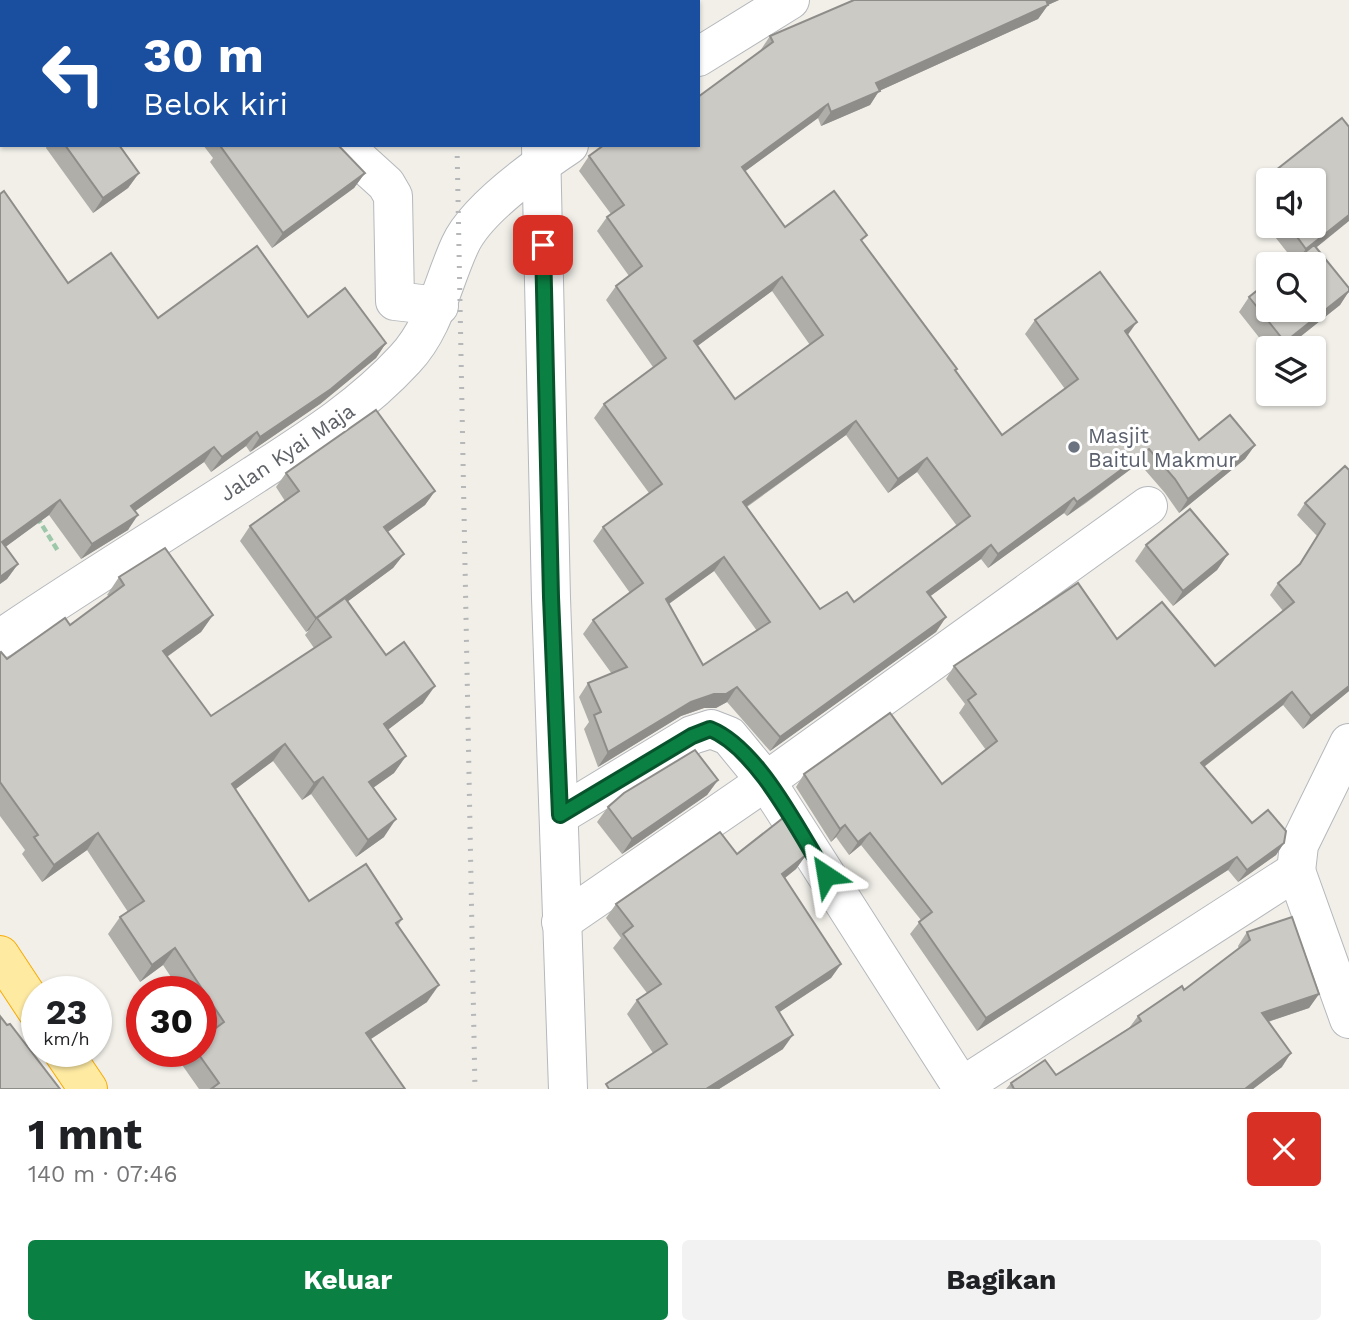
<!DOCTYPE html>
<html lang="id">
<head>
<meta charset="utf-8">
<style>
	:root { --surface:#fff; --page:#f2f2f2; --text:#202124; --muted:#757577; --accent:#0b8043 }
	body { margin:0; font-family:"Work Sans",sans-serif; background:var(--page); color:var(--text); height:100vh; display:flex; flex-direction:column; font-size:26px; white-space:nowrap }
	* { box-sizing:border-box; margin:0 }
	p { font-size:23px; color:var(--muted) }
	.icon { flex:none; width:38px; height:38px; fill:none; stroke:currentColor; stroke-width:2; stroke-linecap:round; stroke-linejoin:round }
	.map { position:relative; height:1089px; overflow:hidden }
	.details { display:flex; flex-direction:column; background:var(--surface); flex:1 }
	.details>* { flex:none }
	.guide { position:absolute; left:0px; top:0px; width:700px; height:147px; box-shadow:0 2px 5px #0004; background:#1a4fa0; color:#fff; overflow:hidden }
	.controls { position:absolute; left:1256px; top:168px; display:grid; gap:14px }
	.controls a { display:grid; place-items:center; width:70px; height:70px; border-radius:7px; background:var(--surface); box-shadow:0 2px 5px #0004; font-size:35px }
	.speed { position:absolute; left:21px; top:976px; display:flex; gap:14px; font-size:35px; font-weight:700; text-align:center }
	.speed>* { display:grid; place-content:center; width:91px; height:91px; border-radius:50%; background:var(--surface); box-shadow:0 2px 5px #0004; line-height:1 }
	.speed small { font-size:18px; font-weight:400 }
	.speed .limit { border:10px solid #d22; background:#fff; color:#111 }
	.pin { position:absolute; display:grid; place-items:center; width:60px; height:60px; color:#fff; margin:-30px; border-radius:14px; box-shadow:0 4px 10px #0006 }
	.me { position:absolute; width:77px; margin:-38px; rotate:327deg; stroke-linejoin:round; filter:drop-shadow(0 0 5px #0008) }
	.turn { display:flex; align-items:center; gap:24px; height:147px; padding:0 28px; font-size:32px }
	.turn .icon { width:91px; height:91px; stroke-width:2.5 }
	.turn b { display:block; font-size:49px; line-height:60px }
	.round { display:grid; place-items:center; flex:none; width:74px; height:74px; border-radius:7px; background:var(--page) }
	.head { display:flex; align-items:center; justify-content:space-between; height:119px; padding:0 28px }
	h1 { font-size:42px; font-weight:700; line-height:52px }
	.cta { display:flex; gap:14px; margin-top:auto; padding:14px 28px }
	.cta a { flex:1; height:80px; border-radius:7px; background:var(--accent); color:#fff; font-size:28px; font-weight:700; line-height:80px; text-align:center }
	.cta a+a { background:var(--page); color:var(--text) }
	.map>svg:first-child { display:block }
</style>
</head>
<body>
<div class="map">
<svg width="1349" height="1089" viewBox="0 0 1349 1089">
	<rect width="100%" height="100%" fill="#f1efe8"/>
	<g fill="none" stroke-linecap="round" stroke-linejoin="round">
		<defs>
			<g id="minor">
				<polyline points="534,0 534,2"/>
				<polyline points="698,57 790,0"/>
				<polyline points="343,145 386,184 393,196 395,301 439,306"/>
				<polyline points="541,145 551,598 568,1089"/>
				<path d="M0,639C83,582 170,530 254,475C308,440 361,407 405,359C435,327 442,284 460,245C476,209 536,167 569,145"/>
				<polyline points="560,815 692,735 711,729 729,736 766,781 963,1089"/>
				<polyline points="1296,871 1349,1019"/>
				<polyline points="561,922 766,781 1148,506"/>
				<polyline points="961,1087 1296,871 1299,845 1349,743"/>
			</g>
			<g id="trunk">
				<polyline points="0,955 37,1011"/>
				<polyline points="63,1052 88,1089"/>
			</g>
		</defs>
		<use href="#minor" stroke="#b5b8bc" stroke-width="40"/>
		<use href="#trunk" stroke="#f9ab00" stroke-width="40"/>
		<polyline stroke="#9cc7a9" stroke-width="4.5" stroke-dasharray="7 3.5" stroke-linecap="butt" points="37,517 58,551"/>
		<use href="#minor" stroke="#fff" stroke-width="38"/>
		<use href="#trunk" stroke="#feeaa1" stroke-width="38"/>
		<g stroke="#b6b7b8" stroke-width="5" stroke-dasharray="2 9" stroke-linecap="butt">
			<polyline points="452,0 452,2"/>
			<polyline points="457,145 475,1089"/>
		</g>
	</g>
	<g fill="#afaea9" fill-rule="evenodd">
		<polygon points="0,0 259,0 260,2 2,2 2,43 0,44"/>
		<path d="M854,0H1059L1048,5L1038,19L879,91L870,105L821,126L818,118L745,171L785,227L862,242L957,369L955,371L1002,435L1065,389L1025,334L1035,320L1128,335L1199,440L1255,445L1245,459L1179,513L1165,493L1139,463L1086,503L1067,516L1064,513L988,568L981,559L930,596L946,617L936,632L770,751L727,702L716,708H704L681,716L598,767L584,729L589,722L579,697L588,683L612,674L583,634L593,620L630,593L593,541L603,527L649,493L594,418L604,404L653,367L606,300L616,286L629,276L597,231L607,217L611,214L579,171L589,156L698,145L770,36ZM772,291L810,345L735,399L697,346ZM846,435L888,493L917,472L957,526L854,602L820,609L747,507ZM714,571L757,631L703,665L669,604Z"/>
		<polygon points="1349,127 1316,247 1349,288 1349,291 1340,305 1286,348 1269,348 1269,350 1239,312 1249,297 1294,261 1272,233 1277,226 1314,226 1314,180 1269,180 1269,200 1261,189 1271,174"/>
		<polygon points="47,145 119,145 139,173 128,188 93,213 46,148"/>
		<polygon points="203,145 338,145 365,173 354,188 272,248 210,162 213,158"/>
		<polygon points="0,194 68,283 158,318 308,317 386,343 376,358 320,404 250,452 246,446 211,472 204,462 135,511 128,530 81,559 49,515 5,547 18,564 7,579 0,584"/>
		<polygon points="1349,470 1349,691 1303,729 1283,705 1204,767 1252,823 1284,843 1276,855 1238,882 1228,870 977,1031 910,934 921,920 861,845 849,855 836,837 831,842 796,787 804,774 942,784 986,750 959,713 965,704 946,679 954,666 1117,639 1215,666 1283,611 1270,595 1278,583 1298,566 1317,536 1297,515 1305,503"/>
		<polygon points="286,473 435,491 425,505 387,532 404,554 393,568 348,601 386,655 423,703 387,730 406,756 394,773 373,788 384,837 356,857 311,794 302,800 273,761 235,789 309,901 402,919 398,926 427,1002 371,1039 405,1089 199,1089 180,1062 188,1052 201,1052 208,1033 201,1023 201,992 181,992 163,965 140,982 108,934 120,917 128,912 87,850 42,882 22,854 25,850 0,816 0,653 7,659 70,625 109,596 107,595 119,577 213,615 201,632 167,657 211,716 314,648 305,635 309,630 306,632 240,541 250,526 285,501 276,487"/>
		<polygon points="1146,545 1228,554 1217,570 1173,606 1135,561"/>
		<polygon points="718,780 707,795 622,854 597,822 608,807"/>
		<polygon points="737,854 806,855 796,869 785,878 841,964 831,978 779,1012 783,1049 719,1089 609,1089 653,1053 627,1014 637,1000 647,993 613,948 621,938 606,918 616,904"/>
		<polygon points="1247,932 1319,994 1309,1008 1268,1022 1282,1067 1253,1089 1006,1089 1011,1083 1056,1075 1129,1028 1138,1016 1184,990 1239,949 1238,946"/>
	</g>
	<g fill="#8f8d8a">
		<polygon points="1042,0 1059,0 1034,11"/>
		<polygon points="1048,5 1038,19 879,91 870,105 821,126 831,112 876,83"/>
		<polygon points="828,104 818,118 732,181 742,167"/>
		<polygon points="139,173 128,188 93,213 103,198"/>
		<polygon points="365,173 354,188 272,248 283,233"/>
		<polygon points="1349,215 1349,221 1296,264 1306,249"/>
		<polygon points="782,277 772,291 684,356 694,341"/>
		<polygon points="1349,291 1340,305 1286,348 1281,348 1285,342"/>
		<polygon points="1137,322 1127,336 1125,331"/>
		<polygon points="386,343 376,358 320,404 250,452 260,437"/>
		<polygon points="856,421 846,435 733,516 743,502"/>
		<polygon points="257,432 246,446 211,472 222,457"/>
		<polygon points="1255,445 1245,459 1179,513 1188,499"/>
		<polygon points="214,447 204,462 121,521 131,506"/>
		<polygon points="1149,449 1139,463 1067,516 1077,502"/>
		<polygon points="927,458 917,472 888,493 898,479"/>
		<polygon points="435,491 425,505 374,542 384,527"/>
		<polygon points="1074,498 1064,513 988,568 998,554"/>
		<polygon points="60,500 49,515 0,551 2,542"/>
		<polygon points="138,515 128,530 81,559 92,544"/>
		<polygon points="991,545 981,559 917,606 927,592"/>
		<polygon points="404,554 393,568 320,622 317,618 309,630 306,632 316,618"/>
		<polygon points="1228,554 1217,570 1173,606 1183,591"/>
		<polygon points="724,557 714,571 656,613 666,599"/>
		<polygon points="18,564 7,579 0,584 0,577"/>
		<polygon points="213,615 201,632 151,668 163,651"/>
		<polygon points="946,617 936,632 770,751 780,737"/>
		<polygon points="435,686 423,703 372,742 384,724"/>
		<polygon points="1349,686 1349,691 1303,729 1311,716"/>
		<polygon points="737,687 727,702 716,708 704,708 681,716 598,767 608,752 691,702"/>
		<polygon points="1292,692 1283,705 1192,776 1201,763"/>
		<polygon points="285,744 273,761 220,801 232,784"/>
		<polygon points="406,756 394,773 357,799 369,782"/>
		<polygon points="323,777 311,794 302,800 314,783"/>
		<polygon points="718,780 707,795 622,854 632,839"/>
		<polygon points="396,819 384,837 356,857 368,840"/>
		<polygon points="845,825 836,837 831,842 840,829"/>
		<polygon points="98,833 87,850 42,882 54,865"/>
		<polygon points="870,833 861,845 849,855 858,842"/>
		<polygon points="1284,843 1276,855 1238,882 1247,870"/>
		<polygon points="806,855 796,869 772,888 782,874"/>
		<polygon points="1237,857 1228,870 977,1031 986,1018"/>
		<polygon points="175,948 163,965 140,982 152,965"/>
		<polygon points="841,964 831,978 766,1021 776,1007"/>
		<polygon points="439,985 427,1002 354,1050 366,1033"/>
		<polygon points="1319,994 1309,1008 1252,1027 1262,1013"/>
		<polygon points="793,1035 783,1049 719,1089 706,1089"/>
		<polygon points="1291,1053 1282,1067 1253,1089 1245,1089"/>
	</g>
	<g fill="#cccac5" stroke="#8f8d8a" stroke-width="2" fill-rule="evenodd">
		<polygon points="0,0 50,0 47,2 2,2 2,35 0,37"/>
		<polygon points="76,0 259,0 260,2 78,2"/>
		<polygon points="310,0 385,0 382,2 307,2"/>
		<path d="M854,0H1046L1048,5L876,83L880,91L831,112L828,104L742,167L785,227L834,191L867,235L861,240L957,369L955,370L1002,435L1078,379L1035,320L1100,272L1137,322L1125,331L1199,440L1230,415L1255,445L1188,499L1175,479L1149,449L1095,489L1077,502L1074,498L998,554L991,545L927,592L946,617L780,737L737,687L726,694H714L691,702L608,752L594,715L601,712L588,683L627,667L593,620L643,583L603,527L662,484L604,404L666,358L616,286L642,266L607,217L624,205L589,156L604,145H698V97L773,42L770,36ZM782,277L823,335L735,399L694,341ZM856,421L898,479L927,458L970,516L854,602L847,592L820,609L743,502ZM724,557L770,622L703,665L666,599Z"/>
		<polygon points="1342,118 1349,127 1349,215 1306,249 1289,226 1314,226 1314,180 1276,180 1271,174"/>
		<polygon points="65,145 119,145 139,173 103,198"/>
		<polygon points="223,145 338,145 365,173 283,233 221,147"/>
		<polygon points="4,191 68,283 111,253 158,318 257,246 308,317 345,288 386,343 331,389 260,437 257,432 222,457 214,447 131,506 138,515 92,544 60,500 2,542 18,564 0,577 0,194"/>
		<polygon points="1314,245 1349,288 1349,291 1285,342 1249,297 1269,281 1269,310 1314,310 1314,264 1290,264"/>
		<polygon points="376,410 435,491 384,527 404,554 316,618 250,526 299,491 286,473"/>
		<polygon points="1345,466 1349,470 1349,686 1311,716 1292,692 1201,763 1252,823 1268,810 1286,831 1284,843 1247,870 1237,857 986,1018 919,922 932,912 870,833 858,842 845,825 840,829 804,774 890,713 942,784 997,741 968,700 976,694 954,666 1078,583 1117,639 1162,602 1215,666 1294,602 1278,583 1300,564 1325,524 1305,503"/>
		<polygon points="1190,509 1228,554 1183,591 1146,545"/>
		<polygon points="165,548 213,615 163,651 211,716 331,637 317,618 345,598 386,655 404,642 435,686 384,724 406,756 369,782 396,819 368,840 323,777 314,783 285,744 232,784 309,901 366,864 402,919 396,923 439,985 366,1033 405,1089 211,1089 219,1083 197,1052 201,1052 201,1039 224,1022 175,948 152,965 120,917 144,901 98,833 54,865 34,837 38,835 0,782 0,653 1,652 7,659 65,618 70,625 124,585 119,577"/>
		<polygon points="695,750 718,780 632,839 608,807 624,793"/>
		<polygon points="783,818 806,855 782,874 841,964 776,1007 793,1035 706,1089 609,1089 606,1084 667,1044 637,1000 661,984 623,934 633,926 616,904 720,832 737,854"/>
		<polygon points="1292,917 1319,994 1262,1013 1291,1053 1245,1089 1014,1089 1011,1083 1045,1060 1056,1075 1141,1021 1138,1016 1182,986 1184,990 1250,940 1247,932"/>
		<polygon points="0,1016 7,1025 10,1024 60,1089 0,1089"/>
	</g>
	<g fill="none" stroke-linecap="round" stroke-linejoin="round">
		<defs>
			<path id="route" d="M543,245L551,597L560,815L692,736L710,729C758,748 799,832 826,875"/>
		</defs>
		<use href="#route" stroke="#07532c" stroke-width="18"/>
		<use href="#route" stroke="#0b8043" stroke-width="12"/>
	</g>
	<circle fill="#6b7280" stroke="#fff" stroke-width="2.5" cx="1074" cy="447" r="7"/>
	<g text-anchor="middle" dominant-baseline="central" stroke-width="6" stroke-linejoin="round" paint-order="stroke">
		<g font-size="21" fill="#5b616d" stroke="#fff" text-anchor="start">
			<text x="1088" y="435">Masjit<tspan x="1088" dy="24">Baitul Makmur</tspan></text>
		</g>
		<g font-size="21" fill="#5f6368" stroke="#fff">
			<text transform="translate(287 452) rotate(-34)">Jalan Kyai Maja</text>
		</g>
	</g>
</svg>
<div class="controls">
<a><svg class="icon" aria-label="sound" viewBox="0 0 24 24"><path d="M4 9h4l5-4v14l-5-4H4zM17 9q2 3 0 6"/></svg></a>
<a><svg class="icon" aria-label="search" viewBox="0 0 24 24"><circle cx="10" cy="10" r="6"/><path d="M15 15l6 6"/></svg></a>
<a><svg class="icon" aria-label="layers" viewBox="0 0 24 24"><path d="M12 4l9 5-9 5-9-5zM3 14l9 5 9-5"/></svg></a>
</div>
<div class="speed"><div>23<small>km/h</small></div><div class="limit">30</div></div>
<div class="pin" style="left:543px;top:245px;background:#d93025"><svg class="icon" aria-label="arrive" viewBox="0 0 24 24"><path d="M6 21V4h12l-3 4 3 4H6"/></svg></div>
<svg class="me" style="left:826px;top:875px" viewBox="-20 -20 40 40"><path d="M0-17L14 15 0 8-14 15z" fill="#0b8043" stroke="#fff" stroke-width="4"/></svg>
<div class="guide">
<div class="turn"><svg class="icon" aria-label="left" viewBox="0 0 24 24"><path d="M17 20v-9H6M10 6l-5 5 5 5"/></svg><div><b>30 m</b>Belok kiri</div></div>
</div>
</div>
<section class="details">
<div class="head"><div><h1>1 mnt</h1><p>140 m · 07:46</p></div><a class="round" style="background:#d93025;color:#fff"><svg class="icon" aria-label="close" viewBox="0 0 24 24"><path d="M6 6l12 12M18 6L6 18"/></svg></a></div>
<div class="cta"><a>Keluar</a><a>Bagikan</a></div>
</section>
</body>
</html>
